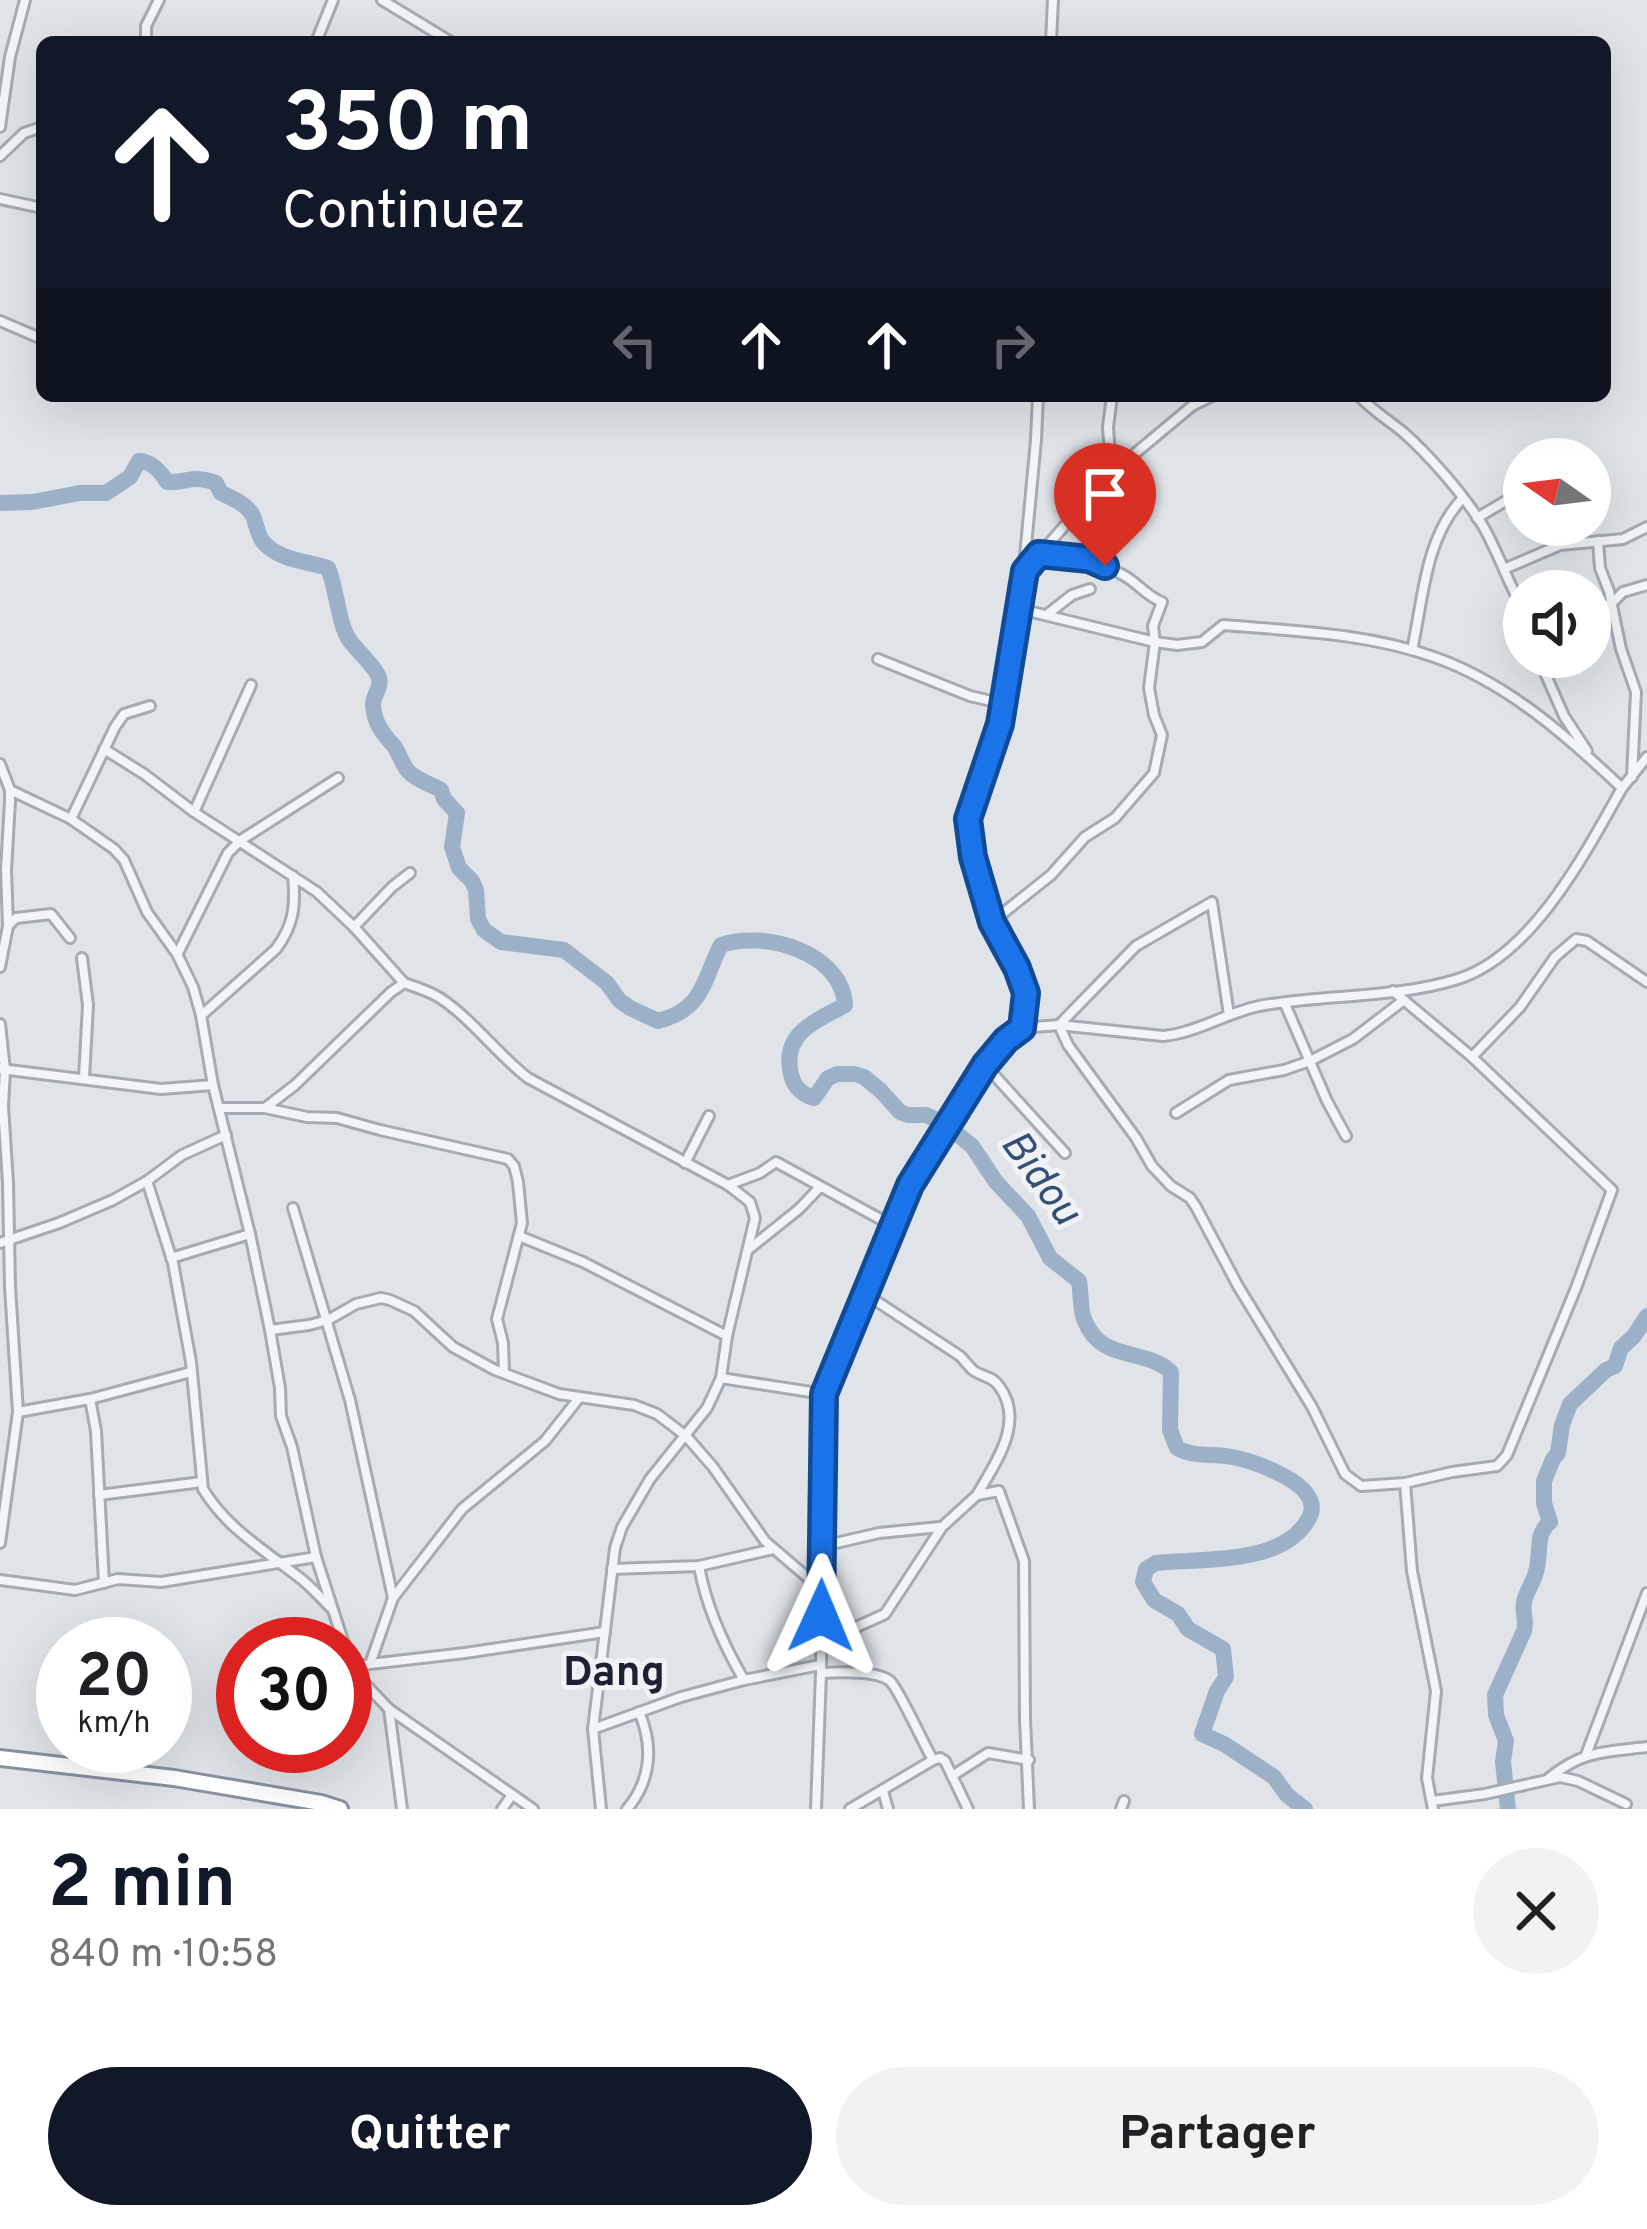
<!DOCTYPE html>
<html lang="fr">
<head>
<meta charset="utf-8">
<style>
	:root { --surface:#fff; --page:#f2f2f2; --text:#202124; --muted:#757577; --accent:#111827 }
	body { margin:0; font-family:Overpass,sans-serif; background:var(--page); color:var(--text); height:100vh; display:flex; flex-direction:column; font-size:45px; white-space:nowrap }
	* { box-sizing:border-box; margin:0 }
	p { font-size:39px; color:var(--muted) }
	.icon { flex:none; width:66px; height:66px; fill:none; stroke:currentColor; stroke-width:2; stroke-linecap:round; stroke-linejoin:round }
	.map { position:relative; height:1809px; overflow:hidden }
	.details { display:flex; flex-direction:column; background:var(--surface); flex:1 }
	.details>* { flex:none }
	.top-card { position:absolute; left:36px; top:36px; width:1575px; height:366px; border-radius:18px; box-shadow:0 12px 48px #0002; background:#111827; color:#fff; overflow:hidden }
	.needle { width:78px; rotate:284deg }
	.fabs { position:absolute; left:1503px; top:438px; display:grid; gap:24px }
	.fabs a { display:grid; place-items:center; width:108px; height:108px; border-radius:50%; background:var(--surface); box-shadow:0 12px 48px #0002; font-size:60px }
	.speed { position:absolute; left:36px; top:1617px; display:flex; gap:24px; font-size:60px; font-weight:700; text-align:center }
	.speed>* { display:grid; place-content:center; width:156px; height:156px; border-radius:50%; background:var(--surface); box-shadow:0 12px 48px #0002; line-height:1 }
	.speed small { font-size:30px; font-weight:400 }
	.speed .limit { border:18px solid #d22; background:#fff; color:#111 }
	.pin { position:absolute; display:grid; place-items:center; width:102px; height:102px; color:#fff; margin:-123px -51px; border-radius:50% 50% 50% 0; rotate:-45deg; box-shadow:0 0 12px #0007 }
	.pin .icon { rotate:45deg }
	.me { position:absolute; width:132px; margin:-66px; rotate:1deg; stroke-linejoin:round; filter:drop-shadow(0 0 9px #0008) }
	.turn { display:flex; align-items:center; gap:42px; height:252px; padding:0 48px; font-size:54px }
	.turn .icon { width:156px; height:156px; stroke-width:2.5 }
	.turn b { display:block; font-size:84px; line-height:102px }
	.lanes { display:flex; align-items:center; height:114px; padding:0 48px; background:#0003; justify-content:center; gap:60px; direction:ltr }
	.lanes .off { opacity:.35 }
	.round { display:grid; place-items:center; flex:none; width:126px; height:126px; border-radius:63px; background:var(--page) }
	.headline { display:flex; align-items:center; justify-content:space-between; height:204px; padding:0 48px }
	h1 { font-size:72px; font-weight:700; line-height:90px; color:var(--accent) }
	.cta { display:flex; gap:24px; margin-top:auto; padding:24px 48px }
	.cta a { flex:1; height:138px; border-radius:72px; background:var(--accent); color:#fff; font-size:48px; font-weight:700; line-height:138px; text-align:center }
	.cta a+a { background:var(--page); color:var(--text) }
	.map>svg:first-child { display:block }
</style>
</head>
<body>
<div class="map">
<svg width="1647" height="1809" viewBox="0 0 1647 1809">
	<rect width="100%" height="100%" fill="#e0e4e9"/>
	<g fill="none" stroke-linecap="round" stroke-linejoin="round">
		<g stroke="#9cb1c8" stroke-width="16">
			<path d="M0,503L32,502L80,493H106L130,477L139,461C151,461 161,472 167,482C190,483 189,474 216,483L221,493C232,498 247,504 253,516C257,525 257,535 264,543C281,561 307,561 328,568C337,589 338,624 350,641C356,649 377,669 379,678C382,688 373,694 373,705C374,723 383,734 394,746C399,753 402,764 408,771C416,780 430,784 441,790L444,799L457,813L452,847L459,868L472,881L476,890L478,919L484,930L501,942L564,950L607,983L619,1000L630,1008L658,1021C705,1009 703,979 721,945C764,930 842,952 845,1005C819,1020 784,1031 790,1069C792,1085 800,1094 814,1098L828,1078L837,1074H855L864,1077L881,1091L900,1112L908,1115H926L942,1122L972,1146L996,1182L1028,1216L1050,1258L1079,1281C1081,1293 1080,1308 1084,1319C1101,1364 1143,1346 1171,1372L1170,1430L1177,1448C1195,1458 1213,1453 1232,1457C1248,1460 1269,1468 1284,1476C1299,1484 1319,1499 1309,1518C1284,1566 1201,1558 1156,1563L1146,1569L1143,1582L1154,1600L1178,1614L1188,1629L1223,1649L1226,1677L1217,1691L1202,1734L1224,1744L1274,1777L1287,1795L1305,1809"/>
			<path d="M1508,1809L1503,1762L1506,1741L1496,1715L1495,1695L1524,1631C1527,1619 1522,1614 1524,1602C1526,1592 1532,1585 1535,1575C1543,1555 1533,1536 1550,1522L1544,1503V1481L1553,1459L1558,1453L1562,1425L1570,1404L1606,1370L1615,1366L1621,1348L1634,1336L1647,1316"/>
		</g>
		<defs>
			<g id="minor">
				<polyline points="382,0 451,42"/>
				<polyline points="146,42 146,26 159,0"/>
				<polyline points="316,42 333,0"/>
				<polyline points="1051,42 1053,0"/>
				<polyline points="0,127 10,57 25,0"/>
				<polyline points="0,156 24,133 42,127"/>
				<polyline points="0,199 42,208"/>
				<polyline points="0,321 42,339"/>
				<path d="M1359,396C1372,410 1388,420 1403,432C1430,456 1464,495 1483,526C1499,554 1508,583 1524,611"/>
				<polyline points="1564,459 1564,455"/>
				<polyline points="1108,475 1110,456 1108,427 1112,396"/>
				<polyline points="1477,518 1524,490"/>
				<polyline points="1598,541 1600,568 1609,591 1621,649 1636,692 1632,777"/>
				<polyline points="1504,569 1560,545 1623,539 1647,527"/>
				<polyline points="1026,570 1108,476 1192,406 1212,396"/>
				<path d="M1020,609L1155,642L1177,645L1202,642L1223,625C1294,631 1367,633 1434,657C1506,682 1567,736 1622,788C1586,852 1532,956 1458,979C1394,999 1324,994 1259,1006C1226,1013 1196,1033 1163,1036L1059,1025L1022,1028"/>
				<polyline points="1049,613 1072,595 1090,589"/>
				<polyline points="1590,614 1612,603 1623,592 1647,585"/>
				<path d="M1412,650C1423,600 1425,538 1462,499"/>
				<polyline points="1538,657 1564,716 1587,751"/>
				<polyline points="878,659 970,696 1004,704"/>
				<polyline points="251,685 194,812 317,892 354,927 404,983"/>
				<polyline points="104,749 144,774 194,812"/>
				<polyline points="0,764 10,790 10,801 6,870 8,926 0,967"/>
				<polyline points="1622,788 1647,757"/>
				<polyline points="10,790 71,819 114,849 124,860 147,912 177,954 193,987 201,1015 213,1085 250,1234 270,1330 280,1388 281,1416 292,1447 316,1557 344,1644"/>
				<polyline points="71,819 115,727 124,714 150,706"/>
				<path d="M992,922L1051,875L1085,837L1115,818L1154,773L1162,735L1154,715L1149,688L1155,642L1153,626L1162,602C1146,596 1138,583 1123,575C1093,558 1072,558 1039,554"/>
				<polyline points="9,925 16,918 51,914 70,938"/>
				<polyline points="354,927 392,887 410,873"/>
				<polyline points="178,953 228,853 241,840 338,778"/>
				<polyline points="82,958 88,1005 84,1078"/>
				<polyline points="1285,1004 1327,1101 1346,1136"/>
				<path d="M203,1014L276,949C294,925 296,905 293,876"/>
				<polyline points="1229,1015 1212,902 1136,946 1059,1025 1068,1045 1136,1138 1152,1166 1171,1186 1190,1198 1196,1207 1238,1286 1312,1407 1345,1474 1361,1486 1405,1483 1452,1472 1497,1466 1507,1455 1576,1288 1612,1190 1472,1057 1393,991"/>
				<polyline points="0,1024 5,1070 3,1106 8,1183 10,1287 18,1412 0,1543"/>
				<polyline points="1472,1057 1520,1007 1555,957 1576,939 1587,941 1647,982"/>
				<polyline points="985,1065 1065,1153"/>
				<polyline points="1,1069 161,1089 213,1085"/>
				<polyline points="219,1108 265,1108 307,1117 337,1118 380,1130 508,1159 514,1166 518,1182 522,1223 497,1319 503,1343 504,1373"/>
				<path d="M265,1108L295,1085L391,992L404,983C416,987 429,991 440,998C472,1019 497,1054 528,1078L728,1185L750,1202L755,1218L727,1336"/>
				<polyline points="1176,1113 1229,1080 1284,1070 1310,1061 1353,1039 1404,1000"/>
				<polyline points="685,1163 709,1116"/>
				<path d="M147,1181L173,1263L191,1362L203,1489C226,1527 261,1548 296,1575C309,1584 320,1597 331,1608"/>
				<polyline points="728,1185 760,1173 776,1162 893,1226"/>
				<polyline points="293,1208 350,1400 393,1598"/>
				<polyline points="519,1236 583,1262 727,1336 721,1378 707,1408 650,1479 622,1527 615,1548 593,1729 601,1809"/>
				<polyline points="0,1243 59,1223 113,1200 147,1181 182,1155 226,1135"/>
				<polyline points="749,1249 799,1209 820,1187"/>
				<polyline points="171,1258 250,1234"/>
				<path d="M864,1293L960,1356C965,1361 969,1367 974,1371C983,1377 992,1376 999,1386C1026,1422 995,1463 977,1495"/>
				<polyline points="270,1330 309,1325 328,1320 356,1304 381,1298 390,1300 414,1311 453,1347 495,1370 559,1394 634,1405 657,1414 686,1436 713,1467 765,1541 821,1589"/>
				<polyline points="721,1378 824,1394"/>
				<polyline points="90,1399 96,1431 104,1583"/>
				<polyline points="18,1412 90,1399 191,1372"/>
				<polyline points="1405,1483 1412,1571 1436,1691 1427,1778 1433,1809"/>
				<polyline points="99,1495 202,1482"/>
				<polyline points="823,1546 879,1533 940,1527"/>
				<path d="M699,1566C706,1606 723,1644 744,1680"/>
				<polyline points="612,1569 699,1566 773,1549"/>
				<polyline points="0,1580 75,1590 118,1579 161,1582 316,1557"/>
				<polyline points="821,1643 885,1614 942,1527 977,1495 999,1491 1024,1561 1025,1719 1029,1809"/>
				<polyline points="345,1647 351,1669 389,1709 533,1809"/>
				<polyline points="370,1664 393,1598 462,1509 545,1441 579,1398"/>
				<polyline points="351,1669 370,1664 465,1653 605,1632"/>
				<path d="M821,1673C838,1672 876,1670 890,1681C899,1689 924,1745 933,1760L940,1758L945,1761L968,1809"/>
				<polyline points="389,1709 402,1809"/>
				<polyline points="593,1729 681,1697 744,1680 820,1665"/>
				<polyline points="1586,1755 1647,1593"/>
				<polyline points="952,1776 988,1753 1029,1760"/>
				<path d="M1549,1778C1583,1750 1606,1752 1647,1747"/>
				<polyline points="883,1791 888,1809"/>
				<polyline points="1432,1801 1485,1794 1560,1777 1578,1781 1626,1804"/>
				<polyline points="502,1809 512,1795"/>
				<path d="M627,1809C651,1781 654,1746 639,1712"/>
				<polyline points="816,1809 821,1673 824,1394 910,1185 985,1065 1006,1040 1022,1028 1026,993 1017,968 992,922 973,857 968,819 1000,724 1020,609 1036,440 1038,396"/>
				<polyline points="850,1809 933,1760"/>
				<polyline points="1121,1809 1124,1801"/>
			</g>
			<polyline id="trunk" points="0,1758 174,1778 321,1803 340,1809"/>
		</defs>
		<use href="#minor" stroke="#a5abb3" stroke-width="14"/>
		<use href="#trunk" stroke="#88919f" stroke-width="20"/>
		<use href="#minor" stroke="#f3f4f7" stroke-width="8"/>
		<use href="#trunk" stroke="#fff" stroke-width="14"/>
	</g>
	<g fill="none" stroke-linecap="round" stroke-linejoin="round">
		<defs>
			<polyline id="route" points="821,1616 824,1394 910,1185 985,1065 1006,1040 1022,1028 1026,993 1017,968 992,922 973,857 968,819 1000,724 1025,571 1039,554 1089,559 1105,566"/>
		</defs>
		<use href="#route" stroke="#114b97" stroke-width="30"/>
		<use href="#route" stroke="#1a73e8" stroke-width="21"/>
	</g>
	<g text-anchor="middle" dominant-baseline="central" stroke-width="10" stroke-linejoin="round" paint-order="stroke">
		<g font-size="42" font-style="italic" fill="#344f73" stroke="#f0f2f6">
			<text transform="translate(1039 1179) rotate(54)">Bidou</text>
		</g>
		<g font-size="42" font-weight="bold" fill="#1b2231" stroke="#f0f2f6">
			<text x="614" y="1674">Dang</text>
		</g>
	</g>
</svg>
<div class="fabs">
<a><svg class="needle" viewBox="-14 -14 28 28"><path d="M0-13l5 13h-10z" fill="#e53935"/><path d="M0 13l5-13h-10z" fill="#757577"/></svg></a>
<a><svg class="icon" aria-label="sound" viewBox="0 0 24 24"><path d="M4 9h4l5-4v14l-5-4H4zM17 9q2 3 0 6"/></svg></a>
</div>
<div class="speed"><div>20<small>km/h</small></div><div class="limit">30</div></div>
<div class="pin" style="left:1105px;top:566px;background:#d93025"><svg class="icon" aria-label="arrive" viewBox="0 0 24 24"><path d="M6 21V4h12l-3 4 3 4H6"/></svg></div>
<svg class="me" style="left:821px;top:1616px" viewBox="-20 -20 40 40"><path d="M0-17L14 15 0 8-14 15z" fill="#1a73e8" stroke="#fff" stroke-width="4"/></svg>
<div class="top-card">
<div class="turn"><svg class="icon" aria-label="ahead" viewBox="0 0 24 24"><path d="M12 20V5M6 11l6-6 6 6"/></svg><div><b>350 m</b>Continuez</div></div>
<div class="lanes"><svg class="icon off" aria-label="left" viewBox="0 0 24 24"><path d="M17 20v-9H6M10 6l-5 5 5 5"/></svg><svg class="icon" aria-label="ahead" viewBox="0 0 24 24"><path d="M12 20V5M6 11l6-6 6 6"/></svg><svg class="icon" aria-label="ahead" viewBox="0 0 24 24"><path d="M12 20V5M6 11l6-6 6 6"/></svg><svg class="icon off" aria-label="right" viewBox="0 0 24 24"><path d="M7 20v-9h11M14 6l5 5-5 5"/></svg></div>
</div>
</div>
<section class="details">
<div class="headline"><div><h1>2 min</h1><p>840 m · 10:58</p></div><a class="round"><svg class="icon" aria-label="close" viewBox="0 0 24 24"><path d="M6 6l12 12M18 6L6 18"/></svg></a></div>
<div class="cta"><a>Quitter</a><a>Partager</a></div>
</section>
</body>
</html>
